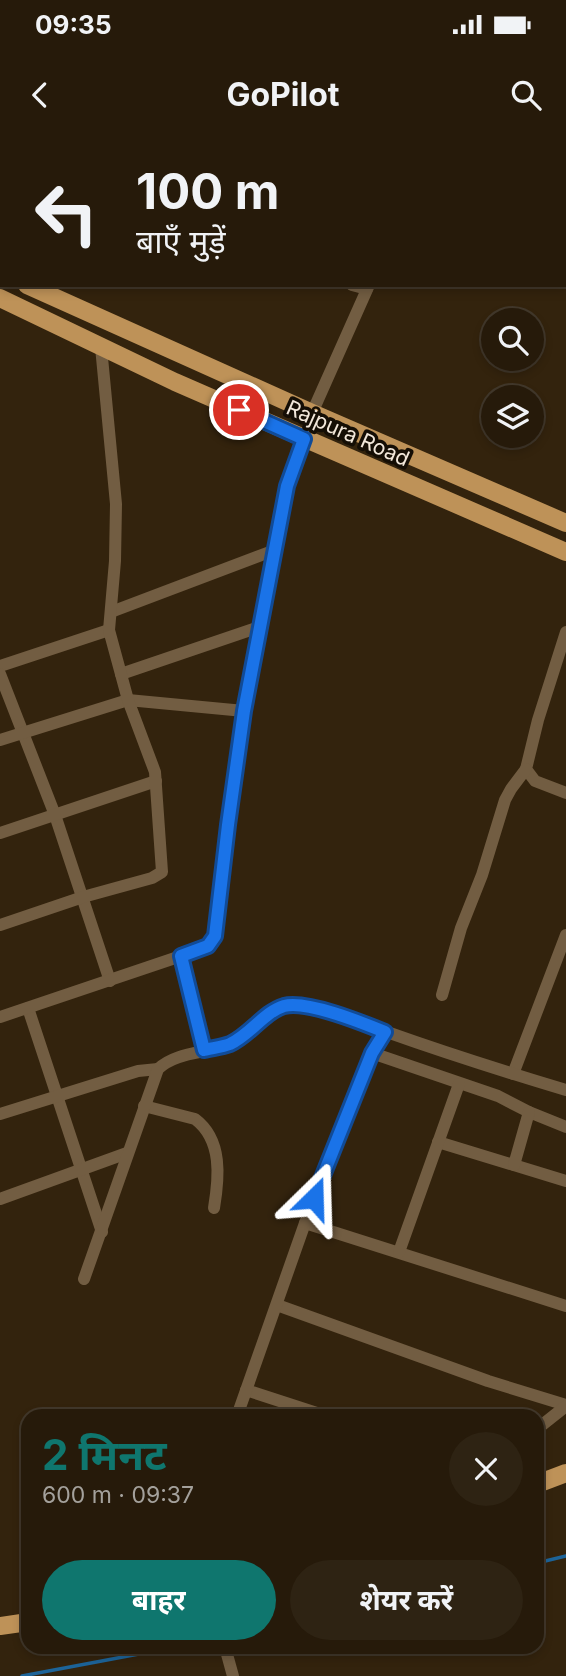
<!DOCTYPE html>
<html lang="hi">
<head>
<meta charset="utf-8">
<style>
	:root { --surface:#261a0a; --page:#2e2313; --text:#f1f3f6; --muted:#a4a19c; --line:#42382b; --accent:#0f766e }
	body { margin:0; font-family:Inter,"Noto Sans Devanagari",sans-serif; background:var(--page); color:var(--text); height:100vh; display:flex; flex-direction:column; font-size:26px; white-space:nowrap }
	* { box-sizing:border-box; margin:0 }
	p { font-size:23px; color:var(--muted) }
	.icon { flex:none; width:38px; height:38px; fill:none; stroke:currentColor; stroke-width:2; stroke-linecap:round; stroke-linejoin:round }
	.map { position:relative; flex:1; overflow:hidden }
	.details { position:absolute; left:21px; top:1269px; width:523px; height:245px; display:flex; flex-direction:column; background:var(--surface); border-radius:21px; box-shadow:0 4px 10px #0003,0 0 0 2px var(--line) }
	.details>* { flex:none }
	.hud { position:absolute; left:0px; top:0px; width:567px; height:147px; box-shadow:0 4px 10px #0003,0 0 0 2px var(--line); background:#261a0a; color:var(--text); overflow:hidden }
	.tools { position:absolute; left:481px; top:168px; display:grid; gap:14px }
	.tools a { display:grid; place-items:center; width:63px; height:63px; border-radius:50%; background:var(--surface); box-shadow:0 4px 10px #0003,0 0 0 2px var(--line); font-size:35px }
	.pin { position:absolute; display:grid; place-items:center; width:60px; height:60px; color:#fff; margin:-30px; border:4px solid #fff; border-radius:50%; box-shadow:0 2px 7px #0007 }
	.me { position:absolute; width:77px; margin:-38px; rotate:22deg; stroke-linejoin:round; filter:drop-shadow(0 0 5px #0008) }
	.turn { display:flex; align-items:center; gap:24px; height:147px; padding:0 21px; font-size:32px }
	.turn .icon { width:91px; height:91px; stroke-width:2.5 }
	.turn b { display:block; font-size:49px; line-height:60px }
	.round { display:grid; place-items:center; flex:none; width:74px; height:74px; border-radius:37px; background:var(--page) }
	.summary { display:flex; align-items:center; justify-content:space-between; height:119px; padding:0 21px }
	h1 { font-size:42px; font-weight:700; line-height:52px; color:var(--accent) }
	.action { display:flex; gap:14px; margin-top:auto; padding:14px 21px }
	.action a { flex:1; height:80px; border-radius:42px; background:var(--accent); color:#fff; font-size:28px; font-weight:700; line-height:80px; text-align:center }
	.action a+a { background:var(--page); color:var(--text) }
	.status { display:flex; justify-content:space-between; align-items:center; height:49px; padding:0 35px; background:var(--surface); direction:ltr }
	.status svg { height:19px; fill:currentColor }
	header { display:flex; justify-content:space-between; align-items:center; height:91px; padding:0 21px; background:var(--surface); font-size:32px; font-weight:700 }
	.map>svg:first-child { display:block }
</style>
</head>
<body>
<div class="status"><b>09:35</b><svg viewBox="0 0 49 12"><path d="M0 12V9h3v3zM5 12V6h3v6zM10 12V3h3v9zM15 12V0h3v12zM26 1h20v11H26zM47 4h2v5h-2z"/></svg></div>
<header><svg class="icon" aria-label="back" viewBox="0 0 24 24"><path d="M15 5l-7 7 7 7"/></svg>GoPilot<svg class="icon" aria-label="search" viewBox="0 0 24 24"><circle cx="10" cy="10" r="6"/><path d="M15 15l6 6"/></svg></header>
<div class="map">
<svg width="566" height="1536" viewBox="0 0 566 1536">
	<rect width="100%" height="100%" fill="#33230d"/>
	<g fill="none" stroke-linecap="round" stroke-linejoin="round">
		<g stroke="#1d6499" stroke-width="3.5">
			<polyline points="537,1423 566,1416"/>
			<polyline points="22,1536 176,1507"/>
		</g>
		<g stroke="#725d42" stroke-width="12">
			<polyline points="270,0 274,2"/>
			<polyline points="39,2 39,0"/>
			<polyline points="54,2 54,0"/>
			<polyline points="254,2 255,0"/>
			<polyline points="0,94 2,94"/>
			<polyline points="565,103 566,103"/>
			<polyline points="0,113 2,108"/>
			<polyline points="352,145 367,149"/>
			<polyline points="312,273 369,145"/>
			<polyline points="111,472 275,410"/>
			<polyline points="566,492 538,580 526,629 535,641 566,653"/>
			<polyline points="0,526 109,490"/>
			<polyline points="0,534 55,675 110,841"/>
			<polyline points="121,534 262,486"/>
			<polyline points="0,600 128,560 244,571"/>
			<polyline points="0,693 156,641"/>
			<polyline points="0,785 83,757 152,738 162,732 155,632 128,560 109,490 115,421 116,364 101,207"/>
			<polyline points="181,816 203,910"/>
			<polyline points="442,855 461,788 482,735 505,660 511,649 526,629"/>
			<polyline points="28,868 102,1092"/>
			<polyline points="0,877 181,816 208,806 214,799 227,685 244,571 287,347 304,299"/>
			<polyline points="372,913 498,956 529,972 566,987"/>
			<polyline points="513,934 566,795"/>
			<path d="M144,966L195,979C223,1000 219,1038 214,1068"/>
			<polyline points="0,974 138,931 158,929"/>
			<polyline points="438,1002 566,1041"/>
			<polyline points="514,1025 529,972"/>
			<polyline points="0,1059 127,1013"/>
			<polyline points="305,1083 566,1166"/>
			<polyline points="399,1112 459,944"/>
			<path d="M84,1139L158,929C177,911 207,914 230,904C249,895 265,877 284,866C319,862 354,881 387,892C446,913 506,932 566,950"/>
			<polyline points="277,1165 488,1241 566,1265"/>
			<polyline points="246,1250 326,1276"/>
			<polyline points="237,1276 305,1083 372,913 385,892"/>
			<polyline points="537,1289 566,1266"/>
			<polyline points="225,1507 233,1536"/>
		</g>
		<g stroke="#be9258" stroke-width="18">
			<polyline points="0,132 2,133"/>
			<polyline points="27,145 312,273 566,383"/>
			<polyline points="0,158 175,242 566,412"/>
			<polyline points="537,1344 566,1333"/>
			<polyline points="0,1486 28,1482"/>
		</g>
	</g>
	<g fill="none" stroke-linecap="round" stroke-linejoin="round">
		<defs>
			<path id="route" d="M239,270L304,299L287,346L244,571L228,685L215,796L208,806L181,816L204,910C212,908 222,907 230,904C250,895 264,872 284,866C307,860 363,883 385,892L372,913L314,1058"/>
		</defs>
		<use href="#route" stroke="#114b97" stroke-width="18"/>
		<use href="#route" stroke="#1a73e8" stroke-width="12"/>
	</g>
	<g text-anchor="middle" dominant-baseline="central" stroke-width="7" stroke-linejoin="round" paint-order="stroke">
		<g font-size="21" fill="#f2e7da" stroke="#150e05">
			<text transform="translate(348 293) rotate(24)">Rajpura Road</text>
		</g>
	</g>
</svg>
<div class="tools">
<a><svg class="icon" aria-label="search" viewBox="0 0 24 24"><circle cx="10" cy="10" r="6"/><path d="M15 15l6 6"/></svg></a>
<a><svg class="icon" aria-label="layers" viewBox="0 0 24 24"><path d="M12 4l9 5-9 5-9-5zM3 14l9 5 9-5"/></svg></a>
</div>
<div class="pin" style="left:239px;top:270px;background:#d93025"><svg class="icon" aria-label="arrive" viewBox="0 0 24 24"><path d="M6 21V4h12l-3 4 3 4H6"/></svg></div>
<svg class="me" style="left:314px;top:1058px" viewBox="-20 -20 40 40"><path d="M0-17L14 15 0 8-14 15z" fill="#1a73e8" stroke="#fff" stroke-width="4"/></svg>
<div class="hud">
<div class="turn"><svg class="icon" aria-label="left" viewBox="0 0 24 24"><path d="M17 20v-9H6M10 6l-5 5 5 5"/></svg><div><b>100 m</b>बाएँ मुड़ें</div></div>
</div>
<section class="details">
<div class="summary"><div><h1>2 मिनट</h1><p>600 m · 09:37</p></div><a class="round"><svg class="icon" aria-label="close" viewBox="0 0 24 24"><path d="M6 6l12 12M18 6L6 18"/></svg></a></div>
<div class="action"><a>बाहर</a><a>शेयर करें</a></div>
</section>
</div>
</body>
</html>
